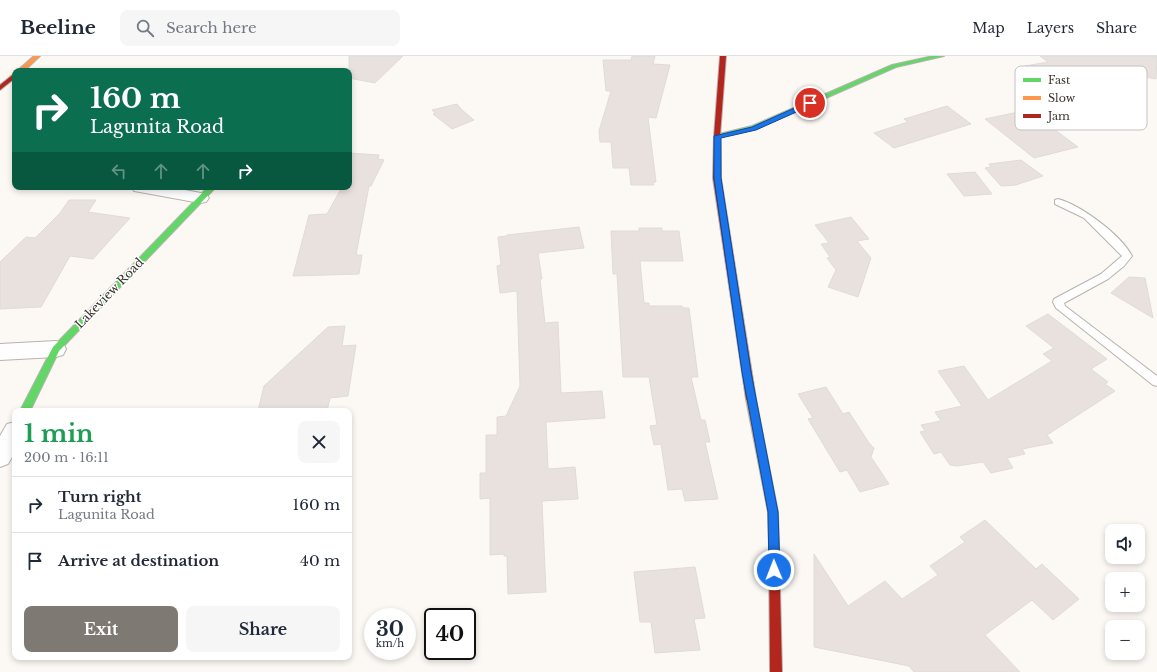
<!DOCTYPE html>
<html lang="en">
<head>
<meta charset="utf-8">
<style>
	:root { --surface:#fff; --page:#f6f6f7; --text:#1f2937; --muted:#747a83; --line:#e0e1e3; --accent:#7e7973 }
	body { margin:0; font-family:"Libre Baskerville",serif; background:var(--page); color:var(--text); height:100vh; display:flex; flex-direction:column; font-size:15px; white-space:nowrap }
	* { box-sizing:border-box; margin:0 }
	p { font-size:13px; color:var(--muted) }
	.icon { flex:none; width:22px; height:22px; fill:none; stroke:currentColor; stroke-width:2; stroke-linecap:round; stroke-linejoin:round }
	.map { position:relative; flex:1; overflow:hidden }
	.drawer { position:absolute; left:12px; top:352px; width:340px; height:252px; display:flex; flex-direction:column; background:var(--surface); border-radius:8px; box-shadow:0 2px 6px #0003 }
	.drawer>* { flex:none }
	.guide { position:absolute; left:12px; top:12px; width:340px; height:122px; border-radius:8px; box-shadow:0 2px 6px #0003; background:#0b6e4f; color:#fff; overflow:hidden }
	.controls { position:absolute; left:1105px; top:468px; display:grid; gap:8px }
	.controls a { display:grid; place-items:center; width:40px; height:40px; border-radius:8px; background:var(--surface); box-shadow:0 2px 6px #0003; font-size:20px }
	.speed { position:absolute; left:364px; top:552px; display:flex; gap:8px; font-size:20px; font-weight:700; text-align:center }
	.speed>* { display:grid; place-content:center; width:52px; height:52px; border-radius:50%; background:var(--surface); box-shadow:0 2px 6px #0003; line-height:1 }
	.speed small { font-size:10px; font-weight:400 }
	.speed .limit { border:2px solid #111; border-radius:6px; background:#fff; color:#111 }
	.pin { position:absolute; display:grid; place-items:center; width:34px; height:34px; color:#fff; margin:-17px; border:2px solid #fff; border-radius:50%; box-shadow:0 1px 4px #0007 }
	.me { position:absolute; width:44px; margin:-22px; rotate:359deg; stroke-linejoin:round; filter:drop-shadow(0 0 3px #0008) }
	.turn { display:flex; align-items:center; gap:14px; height:84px; padding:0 12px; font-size:18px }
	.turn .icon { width:52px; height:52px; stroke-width:2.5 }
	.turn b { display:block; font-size:28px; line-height:34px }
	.lanes { display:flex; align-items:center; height:38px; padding:0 12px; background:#0003; justify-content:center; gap:20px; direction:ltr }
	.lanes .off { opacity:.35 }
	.round { display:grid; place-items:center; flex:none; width:42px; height:42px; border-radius:8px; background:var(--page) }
	.summary { display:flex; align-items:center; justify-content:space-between; height:68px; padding:0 12px }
	h1 { font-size:24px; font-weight:700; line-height:30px; color:#1e9e55 }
	.primary-button { display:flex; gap:8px; margin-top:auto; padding:8px 12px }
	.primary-button a { flex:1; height:46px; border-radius:8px; background:var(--accent); color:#fff; font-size:16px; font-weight:700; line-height:46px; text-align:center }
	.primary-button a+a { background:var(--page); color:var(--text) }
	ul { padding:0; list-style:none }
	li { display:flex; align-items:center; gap:12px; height:56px; padding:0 12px; border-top:1px solid var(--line) }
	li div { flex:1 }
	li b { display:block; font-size:15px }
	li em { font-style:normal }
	header { display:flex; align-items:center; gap:24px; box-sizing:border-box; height:56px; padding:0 20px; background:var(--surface); border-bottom:1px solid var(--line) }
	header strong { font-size:19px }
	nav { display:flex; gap:22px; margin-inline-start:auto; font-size:14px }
	.search { width:280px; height:36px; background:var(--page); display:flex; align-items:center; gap:10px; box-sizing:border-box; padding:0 14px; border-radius:8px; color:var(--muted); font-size:15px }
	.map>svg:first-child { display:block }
</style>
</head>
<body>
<header>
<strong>Beeline</strong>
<div class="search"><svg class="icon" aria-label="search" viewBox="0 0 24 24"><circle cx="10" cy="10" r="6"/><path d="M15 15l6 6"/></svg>Search here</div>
<nav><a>Map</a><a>Layers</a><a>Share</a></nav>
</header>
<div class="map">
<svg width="1157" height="616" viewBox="0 0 1157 616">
	<rect width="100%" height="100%" fill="#fcf9f5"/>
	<g fill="#e9e1dd" stroke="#e0dbd7">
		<polygon points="349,0 403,0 375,27 349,22"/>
		<polygon points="632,0 655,0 653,8 670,9 656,62 648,61 656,126 653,126 654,129 631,129 629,112 613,112 611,86 600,86 599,75 611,35 606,35 603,4 631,4"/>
		<polygon points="1040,0 1157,0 1156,23 1134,19 1084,30 1076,24 1049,28 1025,10 1048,6"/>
		<polygon points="457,48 462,54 474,64 452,73 433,58 435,57 432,54"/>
		<polygon points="947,50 971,68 894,92 874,77 908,66 904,63"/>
		<polygon points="1028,54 1078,91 1034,102 985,63"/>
		<polygon points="349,97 379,99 378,103 384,104 371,130 369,130 356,199 362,199 359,218 293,220 309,159 327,158 342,131 349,131"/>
		<polygon points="1021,104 1043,120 1016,129 1001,130 985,112 991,111 989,108"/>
		<polygon points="975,116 992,138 964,140 947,118"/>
		<polygon points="69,144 96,144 88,156 130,162 93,203 70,200 41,251 0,253 0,206 26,181 35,182 60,157"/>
		<polygon points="851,161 869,183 857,185 871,202 858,241 828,231 836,214 827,202 830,201 821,188 829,187 815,169"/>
		<polygon points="579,171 584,192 538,197 542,223 540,223 545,267 558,266 561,337 602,335 605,362 546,366 548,413 575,411 578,443 542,445 546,536 508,538 507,500 504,500 504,498 490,499 490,442 480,443 480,417 486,417 486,379 497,379 497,361 506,360 520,330 517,235 500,237 497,210 501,209 498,181 507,180 507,179"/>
		<polygon points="639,172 662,172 662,175 679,175 683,205 640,205 644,247 649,247 649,250 682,250 683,252 689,252 698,321 691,321 701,364 705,364 710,386 705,386 718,443 685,445 682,433 668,434 661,388 654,389 650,370 657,369 649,321 623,321 617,218 613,218 611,175 639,175"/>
		<polygon points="1129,221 1145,222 1153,262 1111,237"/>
		<polygon points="1048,258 1107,303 1091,313 1108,326 1105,328 1115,335 1047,379 1053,387 1022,393 1025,398 1007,402 1013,412 991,417 983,406 957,410 950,409 941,396 934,398 920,376 925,375 921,369 941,365 935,356 962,350 938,315 964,310 988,344 1052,305 1043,298 1054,292 1026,270"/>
		<polygon points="345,270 342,290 356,289 348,340 330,342 327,355 258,355 264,330 328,271"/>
		<polygon points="826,331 843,358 849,356 869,387 874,392 871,401 889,428 860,436 847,414 840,416 808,363 813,362 798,338"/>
		<polygon points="985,464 1036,513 1042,508 1079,543 1053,564 1032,544 985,579 1020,616 914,616 909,610 814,591 814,498 848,550 885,525 902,543 938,519 930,510 965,486 960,481"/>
		<polygon points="695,511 705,562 694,563 700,594 655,597 651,566 640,566 634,516"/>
	</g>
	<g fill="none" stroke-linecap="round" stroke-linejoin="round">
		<defs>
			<path id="lane" d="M1058,143C1081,149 1121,179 1132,200L1124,210L1108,223L1064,247L1065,250L1157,320V330L1153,329L1056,252L1053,246L1054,243L1101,218L1122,200L1084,162L1055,148V144Z"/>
			<g id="street">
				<polygon points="132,131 169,131 206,138 209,142 206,146 200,147 140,136 134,135"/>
				<polygon points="56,285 63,287 66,293 63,299 56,301 0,304 0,288"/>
				<polygon points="15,366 15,396 8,408 0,411 0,380 7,368"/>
			</g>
			<g id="fast">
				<polygon points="933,0 944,0 896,11 756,73 717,82 714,80 715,79 752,70 892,9"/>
				<polygon points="208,131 216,131 59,295 30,355 20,355 53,291"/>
			</g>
			<g id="slow">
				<polygon points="34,0 40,0 24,15 17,15"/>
				<polygon points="751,339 754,340 756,343 778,456 779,491 778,495 774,496 770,495 769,491 768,456 746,343 748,340"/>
			</g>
			<g id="jam">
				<polygon points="720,0 726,0 720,80 721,122 756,343 754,346 748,346 746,343 713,122 714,80"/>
				<polygon points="15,17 15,22 0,34 0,29"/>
				<polygon points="774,486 778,487 779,491 782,616 770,616 769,491 770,487"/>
			</g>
		</defs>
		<use href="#lane" stroke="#b7b3ae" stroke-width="2"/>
		<use href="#street" stroke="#b7b3ae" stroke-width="2"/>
		<use href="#fast" stroke="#b7b3ae" stroke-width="2"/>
		<use href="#slow" stroke="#b7b3ae" stroke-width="2"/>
		<use href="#jam" stroke="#b7b3ae" stroke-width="2"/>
		<use href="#lane" fill="#fffefe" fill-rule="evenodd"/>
		<use href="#street" fill="#fffefe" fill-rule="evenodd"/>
		<use href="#fast" fill="#63d668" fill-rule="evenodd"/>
		<use href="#slow" fill="#ff974d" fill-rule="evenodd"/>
		<use href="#jam" fill="#b3261e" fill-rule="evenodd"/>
	</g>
	<polygon fill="#1a73e8" stroke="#114b97" points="810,45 813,47 812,49 756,74 721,82 721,122 751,316 778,456 780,514 778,518 774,519 770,518 769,514 768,456 742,316 714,122 714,80 752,71"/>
	<g text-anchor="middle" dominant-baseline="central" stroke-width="3" stroke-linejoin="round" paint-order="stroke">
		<g font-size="12" fill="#3a342d" stroke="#fff">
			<text transform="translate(109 237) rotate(-46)">Lakeview Road</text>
		</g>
	</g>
	<rect x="1015" y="10" width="132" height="64" rx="6" fill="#fff" stroke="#c4c2c0" stroke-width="1"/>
	<rect x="1023" y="22" width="18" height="4" fill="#63d668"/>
	<rect x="1023" y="40" width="18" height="4" fill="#ff974d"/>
	<rect x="1023" y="58" width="18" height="4" fill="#b3261e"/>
	<g font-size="11" fill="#3a342d">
		<text x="1048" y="28">Fast</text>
		<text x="1048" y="46">Slow</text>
		<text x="1048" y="64">Jam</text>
	</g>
</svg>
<div class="controls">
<a><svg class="icon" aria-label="sound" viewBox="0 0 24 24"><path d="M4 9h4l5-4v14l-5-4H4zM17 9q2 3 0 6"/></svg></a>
<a>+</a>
<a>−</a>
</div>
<div class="speed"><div>30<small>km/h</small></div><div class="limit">40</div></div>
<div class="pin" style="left:810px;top:47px;background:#d93025"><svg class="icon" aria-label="arrive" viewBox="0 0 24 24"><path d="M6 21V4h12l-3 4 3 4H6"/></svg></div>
<svg class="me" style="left:774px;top:514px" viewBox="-20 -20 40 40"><circle r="17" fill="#1a73e8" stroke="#fff" stroke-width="3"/><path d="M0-11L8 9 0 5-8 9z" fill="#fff"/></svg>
<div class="guide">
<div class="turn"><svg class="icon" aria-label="right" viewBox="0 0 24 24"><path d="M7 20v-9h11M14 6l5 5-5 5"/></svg><div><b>160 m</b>Lagunita Road</div></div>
<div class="lanes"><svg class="icon off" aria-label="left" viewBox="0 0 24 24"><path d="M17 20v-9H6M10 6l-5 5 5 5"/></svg><svg class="icon off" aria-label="ahead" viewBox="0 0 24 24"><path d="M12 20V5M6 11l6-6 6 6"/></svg><svg class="icon off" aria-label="ahead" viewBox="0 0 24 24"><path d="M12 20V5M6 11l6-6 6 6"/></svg><svg class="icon" aria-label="right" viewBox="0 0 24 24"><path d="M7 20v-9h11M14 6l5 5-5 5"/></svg></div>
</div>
<section class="drawer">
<div class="summary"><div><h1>1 min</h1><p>200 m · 16:11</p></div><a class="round"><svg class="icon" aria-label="close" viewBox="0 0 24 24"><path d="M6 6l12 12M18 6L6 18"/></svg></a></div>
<ul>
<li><svg class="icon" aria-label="right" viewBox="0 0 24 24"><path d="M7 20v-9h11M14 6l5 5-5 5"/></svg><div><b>Turn right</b><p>Lagunita Road</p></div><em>160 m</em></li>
<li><svg class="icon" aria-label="arrive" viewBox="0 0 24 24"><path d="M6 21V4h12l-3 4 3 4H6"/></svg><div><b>Arrive at destination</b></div><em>40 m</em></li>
</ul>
<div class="primary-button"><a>Exit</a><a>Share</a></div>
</section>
</div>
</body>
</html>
